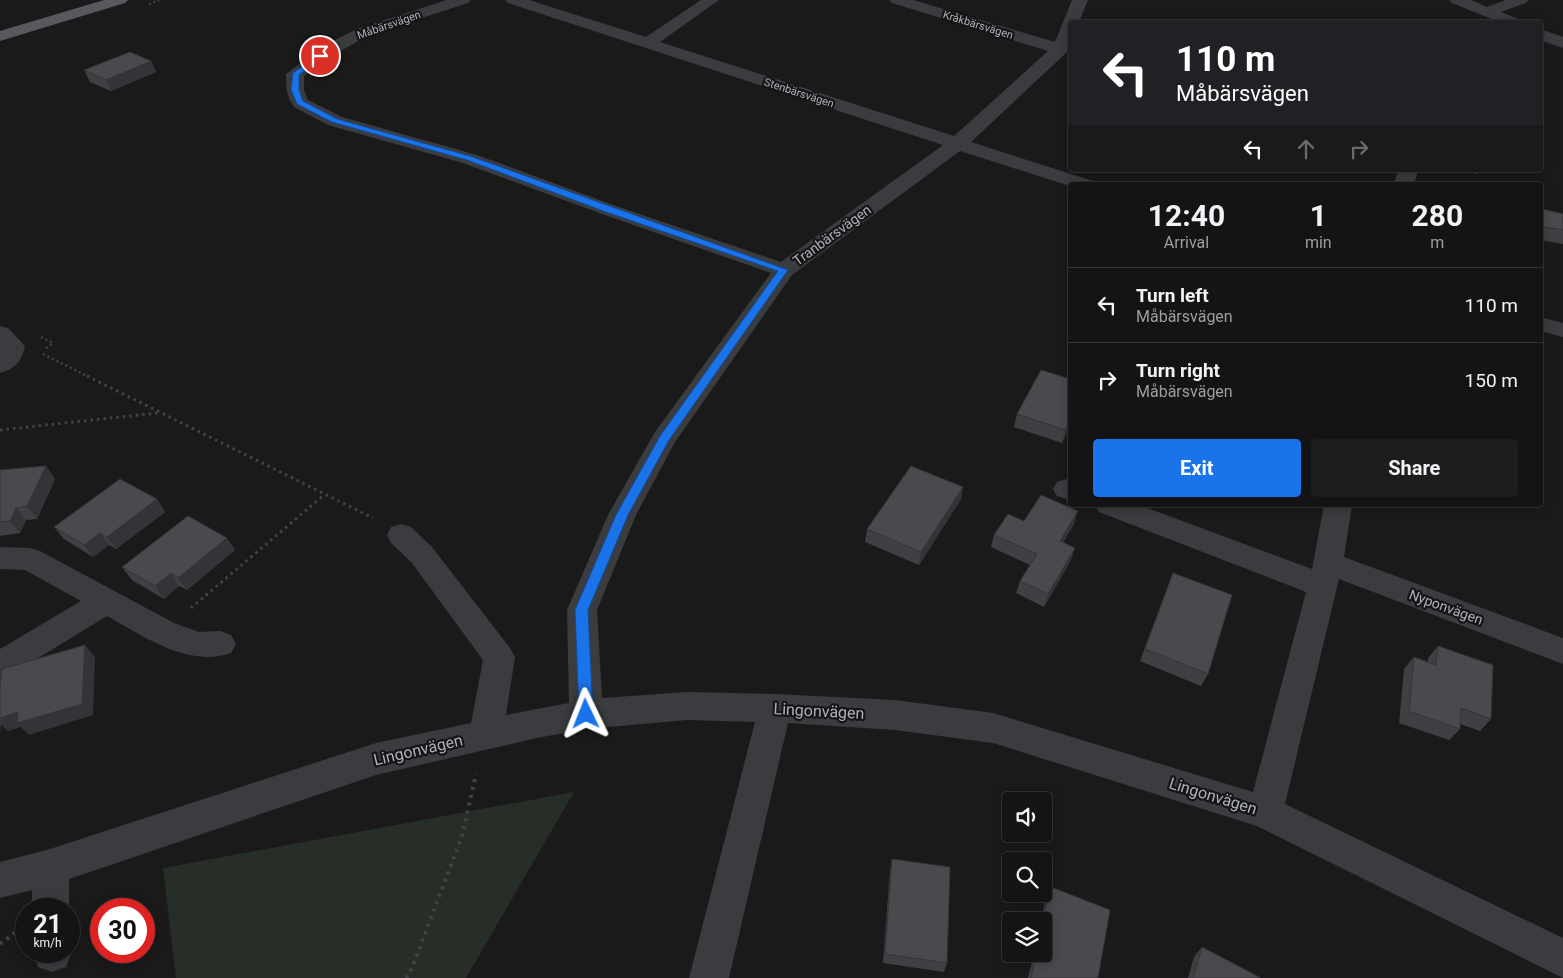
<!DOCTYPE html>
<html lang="en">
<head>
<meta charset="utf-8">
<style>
	:root { --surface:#141414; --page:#1d1d1d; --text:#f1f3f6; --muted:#9d9ea0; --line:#333334; --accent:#1a73e8 }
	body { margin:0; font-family:Roboto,sans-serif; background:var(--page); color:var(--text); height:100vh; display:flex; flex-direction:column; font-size:19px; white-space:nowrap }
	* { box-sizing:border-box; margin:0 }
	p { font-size:16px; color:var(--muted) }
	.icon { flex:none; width:28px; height:28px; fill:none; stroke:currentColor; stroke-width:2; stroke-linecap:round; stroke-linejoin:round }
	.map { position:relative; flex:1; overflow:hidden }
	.panel { position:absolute; left:1068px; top:182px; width:475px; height:325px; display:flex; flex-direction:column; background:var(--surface); border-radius:5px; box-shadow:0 2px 12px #0003,0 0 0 1px var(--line) }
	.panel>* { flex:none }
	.hud { position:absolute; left:1068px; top:20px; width:475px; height:152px; border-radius:5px; box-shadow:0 2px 12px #0003,0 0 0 1px var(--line); background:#202124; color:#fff; overflow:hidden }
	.fabs { position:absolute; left:1002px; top:792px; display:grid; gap:10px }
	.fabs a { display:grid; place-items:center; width:50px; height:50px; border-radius:5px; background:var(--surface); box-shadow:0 2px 12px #0003,0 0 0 1px var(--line); font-size:25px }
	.speed { position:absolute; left:15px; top:898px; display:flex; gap:10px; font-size:25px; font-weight:700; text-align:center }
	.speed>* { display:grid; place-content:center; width:65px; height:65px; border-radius:50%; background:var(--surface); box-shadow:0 2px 12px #0003,0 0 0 1px var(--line); line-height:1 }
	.speed small { font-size:12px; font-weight:400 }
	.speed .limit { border:8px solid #d22; background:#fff; color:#111 }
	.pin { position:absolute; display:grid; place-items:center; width:42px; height:42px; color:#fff; margin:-21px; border:2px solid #fff; border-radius:50%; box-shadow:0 1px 5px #0007 }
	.me { position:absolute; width:55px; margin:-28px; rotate:358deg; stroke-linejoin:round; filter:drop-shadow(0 0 4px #0008) }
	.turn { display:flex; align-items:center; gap:18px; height:105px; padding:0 25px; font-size:22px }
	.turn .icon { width:65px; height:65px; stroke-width:2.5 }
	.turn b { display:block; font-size:35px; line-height:42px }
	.lanes { display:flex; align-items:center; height:48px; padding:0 25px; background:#0003; justify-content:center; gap:25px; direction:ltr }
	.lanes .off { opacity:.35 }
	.eta { display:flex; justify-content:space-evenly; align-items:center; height:85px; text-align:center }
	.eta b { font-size:30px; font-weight:700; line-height:35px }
	.button { display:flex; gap:10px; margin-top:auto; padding:10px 25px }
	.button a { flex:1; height:58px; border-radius:5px; background:var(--accent); color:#fff; font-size:20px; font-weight:700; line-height:58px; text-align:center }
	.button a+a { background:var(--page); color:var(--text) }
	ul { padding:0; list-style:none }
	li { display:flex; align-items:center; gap:15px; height:75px; padding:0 25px; border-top:1px solid var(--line) }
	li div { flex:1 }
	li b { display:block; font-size:19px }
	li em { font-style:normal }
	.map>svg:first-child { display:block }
</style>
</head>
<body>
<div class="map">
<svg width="1563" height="978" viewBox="0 0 1563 978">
	<rect width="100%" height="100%" fill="#1a1a1b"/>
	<polygon fill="#262e27" points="574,792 466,978 176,978 163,868"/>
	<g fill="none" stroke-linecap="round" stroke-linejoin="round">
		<polyline stroke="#414347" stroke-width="2" stroke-dasharray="2 2.5" stroke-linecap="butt" points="149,4 160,0"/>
		<g stroke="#414347" stroke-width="2.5" stroke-dasharray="2 3" stroke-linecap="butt">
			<polyline points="41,337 53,343 45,349"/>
			<polyline points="43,354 89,377"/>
		</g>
		<g stroke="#414347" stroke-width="3" stroke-dasharray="2.5 4" stroke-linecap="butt">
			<polyline points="87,376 373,518"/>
			<polyline points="0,430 157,413"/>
			<polyline points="191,608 324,495"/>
		</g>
		<g stroke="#414347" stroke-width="4" stroke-dasharray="3 5" stroke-linecap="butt">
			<polyline points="0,944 19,930"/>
			<polyline points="406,978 412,968 462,836 476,774"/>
		</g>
		<g fill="#3b3c40" fill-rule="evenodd">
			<path d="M447,0H471L468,3L369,35L339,52L304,76V90L308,100L342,117L477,155L616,206L781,262L943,145L508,3L505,0H529L646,37L701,0H719L660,42L954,136L1048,51L892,3L889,0H913L1055,42L1072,0H1088L1079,22H1070V45L1066,53L971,142L1093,181L1096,185L1070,186L960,151L792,275L675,442L636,515L597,610L602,698L687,692L775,694L895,700L993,713L1253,792L1306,592L1099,512L1095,505H1139L1312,569L1324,505H1352L1344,557L1563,638V664L1339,579L1285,804L1563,938V978L1257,826L993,743L895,730L788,723L729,978H689L755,722L687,720L586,729L537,738L376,775L69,879V912V909H32V890L0,898V862L50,849L376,743L471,723L483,660L412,563L391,543L387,535L391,527L401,524L411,527L432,547L510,648L515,657L506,715L569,703L567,610L608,515L655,432L771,273L602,214L463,163L328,125L294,107C286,96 286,86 286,74L327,44L357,29Z"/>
			<polygon points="1449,0 1471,0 1487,7 1506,0 1529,0 1526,3 1501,12 1518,19 1520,22 1499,22 1452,3"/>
			<polygon points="1540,29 1563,37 1563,48 1540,40"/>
			<polygon points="1398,170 1418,170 1414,185 1394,185"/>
			<polygon points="1540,317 1563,323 1563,337 1540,331"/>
			<path d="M0,326L8,328L25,346C22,361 15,369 0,373Z"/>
			<polygon points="1067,479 1070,480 1070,500 1057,496 1053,489 1057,482"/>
			<path d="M0,547L30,548L40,551L174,623L199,632L220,631L231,635L236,644L231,653C188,668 143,636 107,616L17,671L0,676V649L81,601L25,570L0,569Z"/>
			<polygon points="69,945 71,953 66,967 52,972 38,967 33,951 69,951"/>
		</g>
		<polygon fill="#57595f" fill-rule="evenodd" points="104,0 128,0 125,3 0,41 0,31"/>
	</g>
	<g fill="#3f4043">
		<polygon points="151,61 156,72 111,91 90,82 84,70"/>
		<polygon points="1461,170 1479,170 1477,174"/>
		<polygon points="1540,205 1542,209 1563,214 1563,244 1540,240"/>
		<polygon points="1070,379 1070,426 1062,443 1014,427 1017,414"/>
		<polygon points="46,466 55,479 37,519 26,520 20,533 0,536 0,470"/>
		<polygon points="963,487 961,499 919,565 865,542 867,529"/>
		<polygon points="157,499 165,512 116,549 109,545 93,557 64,539 54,527"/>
		<polygon points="1024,521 1074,524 1063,542 1071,560 1044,607 1016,593 1020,581 1030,565 991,547 994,535"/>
		<polygon points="235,550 187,590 179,586 164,599 132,580 122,567"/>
		<polygon points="1173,573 1208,674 1201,686 1140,661 1168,586"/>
		<polygon points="1438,646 1491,719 1480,731 1460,724 1460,729 1449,740 1399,723 1404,669 1414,657 1428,662 1428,658"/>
		<polygon points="892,859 947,963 944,972 883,963 890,870"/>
		<polygon points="1051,887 1098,978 1028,978 1034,954 1044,954 1044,921 1041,921 1046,898"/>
		<polygon points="1202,947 1261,978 1188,978 1194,957"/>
	</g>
	<g fill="#333437">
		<polygon points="151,61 156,72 111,91 106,80"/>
		<polygon points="1070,421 1070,426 1062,443 1065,430"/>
		<polygon points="46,466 55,479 37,519 27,506"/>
		<polygon points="963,487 961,499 919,565 921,552"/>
		<polygon points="157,499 165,512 116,549 107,537"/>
		<polygon points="16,508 26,520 20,533 10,521"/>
		<polygon points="1078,511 1074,524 1057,553 1060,541"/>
		<polygon points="100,533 109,545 93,557 84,545"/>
		<polygon points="227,538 235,550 187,590 178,578"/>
		<polygon points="1075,548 1071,560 1044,607 1048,594"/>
		<polygon points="171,573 179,586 164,599 155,586"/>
		<polygon points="85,645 95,657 93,715 29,735 21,727 8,731 1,725 0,735 0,676 6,682 18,712"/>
	</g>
	<g fill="#494a4e" stroke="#333437">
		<polygon points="130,52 151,61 106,80 84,70"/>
		<polygon points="1540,205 1542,206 1542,209 1563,214 1563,230 1540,226"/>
		<polygon points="1041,370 1070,379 1070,421 1065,430 1017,414"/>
		<polygon points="46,466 27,506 16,508 10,521 0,522 0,470"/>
		<polygon points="911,466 963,487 921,552 867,529"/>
		<polygon points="120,479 157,499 107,537 100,533 84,545 54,527"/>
		<polygon points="1041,495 1078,511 1060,541 1075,548 1048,594 1020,581 1037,554 994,535 1008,514 1024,521"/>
		<polygon points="188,516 227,538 178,578 171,573 155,586 122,567"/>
		<polygon points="1173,573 1232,595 1208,674 1145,649"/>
		<polygon points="85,645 82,704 17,723 18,712 0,718 0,683 2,669"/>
		<polygon points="1438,646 1493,665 1491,719 1461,708 1460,729 1409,711 1414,657 1436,665"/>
		<polygon points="892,859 950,867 947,963 885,954"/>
		<polygon points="1051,887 1110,910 1098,978 1031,978 1036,954 1044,954 1043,921"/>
		<polygon points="1202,947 1261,978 1193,978"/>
	</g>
	<polygon fill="#1a73e8" stroke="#114b97" points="318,55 324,56 299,75 299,90 303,101 337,119 473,157 788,270 669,440 628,515 588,610 593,714 591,719 586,721 581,719 579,714 575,610 616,515 660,436 778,271 606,212 467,160 332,122 297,104 291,90 293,73"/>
	<g text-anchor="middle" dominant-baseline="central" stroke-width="4.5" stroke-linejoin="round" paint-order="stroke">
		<g font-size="11" fill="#adb1ba" stroke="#151516">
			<text transform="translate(389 25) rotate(-19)">Måbärsvägen</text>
			<text transform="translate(978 25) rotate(17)">Kråkbärsvägen</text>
			<text transform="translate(799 93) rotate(18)">Stenbärsvägen</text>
		</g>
		<g font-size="14" fill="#adb1ba" stroke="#151516">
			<text transform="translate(832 235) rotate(-36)">Tranbärsvägen</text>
			<text transform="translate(1446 607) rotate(20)">Nyponvägen</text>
		</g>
		<g font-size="16" fill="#adb1ba" stroke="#151516">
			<text transform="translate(819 711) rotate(3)">Lingonvägen</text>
			<text transform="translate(418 750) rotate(-13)">Lingonvägen</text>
			<text transform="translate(1213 796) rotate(17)">Lingonvägen</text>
		</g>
	</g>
</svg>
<div class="fabs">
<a><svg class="icon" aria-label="sound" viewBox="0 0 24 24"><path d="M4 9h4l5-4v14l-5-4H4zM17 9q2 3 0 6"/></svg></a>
<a><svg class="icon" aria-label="search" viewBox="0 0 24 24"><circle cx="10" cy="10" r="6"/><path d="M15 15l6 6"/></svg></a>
<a><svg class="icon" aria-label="layers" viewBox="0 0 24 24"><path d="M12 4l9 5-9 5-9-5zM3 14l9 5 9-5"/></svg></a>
</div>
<div class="speed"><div>21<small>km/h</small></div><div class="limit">30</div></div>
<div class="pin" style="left:320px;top:56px;background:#d93025"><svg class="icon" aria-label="arrive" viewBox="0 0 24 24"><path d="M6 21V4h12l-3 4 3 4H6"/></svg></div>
<svg class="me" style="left:586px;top:714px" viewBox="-20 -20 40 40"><path d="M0-17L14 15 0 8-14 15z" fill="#1a73e8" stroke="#fff" stroke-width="4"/></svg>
<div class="hud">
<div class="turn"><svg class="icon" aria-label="left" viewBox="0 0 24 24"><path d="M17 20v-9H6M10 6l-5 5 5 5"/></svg><div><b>110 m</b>Måbärsvägen</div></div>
<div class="lanes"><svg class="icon" aria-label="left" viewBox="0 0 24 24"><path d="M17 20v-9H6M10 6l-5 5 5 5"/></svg><svg class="icon off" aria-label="ahead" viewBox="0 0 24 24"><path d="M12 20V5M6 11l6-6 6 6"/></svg><svg class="icon off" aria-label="right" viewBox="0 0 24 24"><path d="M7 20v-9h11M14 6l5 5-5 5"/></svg></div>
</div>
<section class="panel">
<div class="eta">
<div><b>12:40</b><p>Arrival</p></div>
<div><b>1</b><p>min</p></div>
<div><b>280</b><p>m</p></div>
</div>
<ul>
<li><svg class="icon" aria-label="left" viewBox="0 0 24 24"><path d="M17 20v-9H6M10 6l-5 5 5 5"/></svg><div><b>Turn left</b><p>Måbärsvägen</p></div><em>110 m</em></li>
<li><svg class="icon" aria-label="right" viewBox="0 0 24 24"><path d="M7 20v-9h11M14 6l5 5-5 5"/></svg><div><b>Turn right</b><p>Måbärsvägen</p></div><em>150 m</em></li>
</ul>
<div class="button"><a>Exit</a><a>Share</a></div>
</section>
</div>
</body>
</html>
